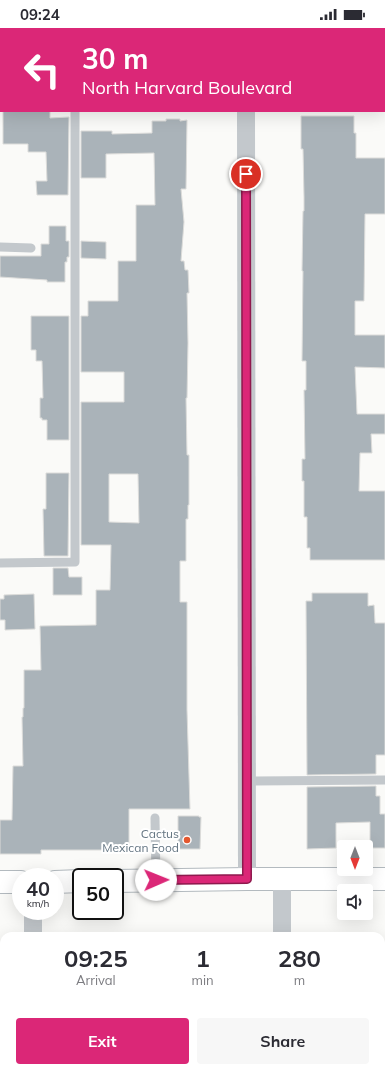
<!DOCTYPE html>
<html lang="en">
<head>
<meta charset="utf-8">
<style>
	:root { --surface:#fff; --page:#f7f7f7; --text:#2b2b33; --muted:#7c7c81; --accent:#db2777 }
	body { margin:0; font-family:Mulish,sans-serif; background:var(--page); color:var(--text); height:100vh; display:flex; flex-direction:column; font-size:15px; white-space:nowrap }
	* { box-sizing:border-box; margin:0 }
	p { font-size:13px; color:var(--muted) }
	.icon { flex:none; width:22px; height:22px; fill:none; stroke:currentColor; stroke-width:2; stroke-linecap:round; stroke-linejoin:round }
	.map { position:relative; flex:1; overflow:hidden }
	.panel { position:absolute; left:0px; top:904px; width:385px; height:140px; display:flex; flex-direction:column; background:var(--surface); border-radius:12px 12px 0 0; box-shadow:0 4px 16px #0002 }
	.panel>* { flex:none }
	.guide { position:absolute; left:0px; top:0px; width:385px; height:84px; box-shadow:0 4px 16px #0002; background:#db2777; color:#fff; overflow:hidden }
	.needle { width:26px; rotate:180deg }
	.controls { position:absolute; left:337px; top:812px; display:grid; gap:8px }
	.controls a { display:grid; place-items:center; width:36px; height:36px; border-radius:4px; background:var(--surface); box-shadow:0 4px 16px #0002; font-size:20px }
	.speed { position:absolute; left:12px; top:840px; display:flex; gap:8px; font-size:20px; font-weight:700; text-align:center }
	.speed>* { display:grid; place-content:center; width:52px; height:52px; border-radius:50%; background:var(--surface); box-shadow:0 4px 16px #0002; line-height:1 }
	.speed small { font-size:10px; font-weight:400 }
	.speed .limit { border:2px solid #111; border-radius:6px; background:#fff; color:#111 }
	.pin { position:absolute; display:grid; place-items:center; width:34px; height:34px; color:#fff; margin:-17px; border:2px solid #fff; border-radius:50%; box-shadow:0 1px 4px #0007 }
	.me { position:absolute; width:44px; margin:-22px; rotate:89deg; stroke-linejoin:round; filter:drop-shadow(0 0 3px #0008) }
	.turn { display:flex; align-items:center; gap:14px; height:84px; padding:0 16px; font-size:18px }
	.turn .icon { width:52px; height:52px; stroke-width:2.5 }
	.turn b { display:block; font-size:28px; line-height:34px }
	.eta { display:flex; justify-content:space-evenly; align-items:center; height:68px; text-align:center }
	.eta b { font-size:24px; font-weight:700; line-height:28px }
	.action { display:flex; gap:8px; margin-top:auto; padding:8px 16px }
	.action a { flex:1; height:46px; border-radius:4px; background:var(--accent); color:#fff; font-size:16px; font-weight:700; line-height:46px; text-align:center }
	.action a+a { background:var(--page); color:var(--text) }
	.status { display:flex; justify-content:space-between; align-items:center; height:28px; padding:0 20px; background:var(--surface); direction:ltr }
	.status svg { height:11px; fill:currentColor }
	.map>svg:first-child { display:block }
</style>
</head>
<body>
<div class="status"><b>09:24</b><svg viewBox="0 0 49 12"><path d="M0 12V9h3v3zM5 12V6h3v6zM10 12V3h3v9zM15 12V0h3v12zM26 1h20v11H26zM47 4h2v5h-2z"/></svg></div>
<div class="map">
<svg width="385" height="1044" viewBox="0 0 385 1044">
	<rect width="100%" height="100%" fill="#fafaf8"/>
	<g fill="#aab3b9" stroke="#dcdcda" fill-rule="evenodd">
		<polygon points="3,83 50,83 50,90 69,89 68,167 37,167 36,153 47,153 46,124 28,124 28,116 3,116"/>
		<polygon points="301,88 354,88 354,105 356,105 356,130 385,130 385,186 365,186 364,273 355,273 355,307 385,307 385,340 355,339 357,386 385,386 385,406 371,406 372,425 360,425 359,463 385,463 385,532 310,532 310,520 307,520 307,489 304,489 304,453 302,453 302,431 305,431 304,362 306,362 306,333 302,333 303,243 302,243 303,183 304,183 304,169 303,121 301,121"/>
		<path d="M166,91H180V93L187,92L186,161H181L184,194L181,233H184L185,242H188L189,265H187L188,315L187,370H186L187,427H189V477H188V491H186V533H180V574H187V682L190,781H129V822H41V826H0V792H12L13,738H23L22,689H23V680H24V642H41L40,598L96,597V562H110L111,517H81V374H124V344H81V288H88V273H118V233H136V177H155L154,125L106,126V150H81V103H112V106L152,105V93H166ZM109,446H138L139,495L109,494Z"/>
		<polygon points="49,198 66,198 66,213 69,213 69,229 67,229 67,234 65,234 65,254 47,254 47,252 0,249 0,228 41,228 41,216 49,216"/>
		<polygon points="81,213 106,214 106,231 81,230"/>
		<polygon points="31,288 69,288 69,412 47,412 47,392 42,392 42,390 40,390 40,370 43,370 42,333 36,333 36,322 31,322"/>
		<polygon points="46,445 69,445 68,528 44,528 43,481 46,481"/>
		<polygon points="53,540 68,540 69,549 82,549 82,567 53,567"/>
		<polygon points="312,565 368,565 368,578 374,577 375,595 385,595 385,727 376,727 376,746 307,747 306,573 312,573"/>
		<polygon points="34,566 35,601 5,602 5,592 0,592 0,571 4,571 4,567"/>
		<polygon points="376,758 376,768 380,768 380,786 385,786 385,820 370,820 370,794 336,795 336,820 307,821 307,759"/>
		<polygon points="178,788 199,788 199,789 201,789 200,821 178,821"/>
	</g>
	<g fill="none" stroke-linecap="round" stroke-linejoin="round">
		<defs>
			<g id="secondary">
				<polyline points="115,853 247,851 385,851"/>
				<polyline points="0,854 21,854"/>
				<polyline points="55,854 81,853"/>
			</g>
		</defs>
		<use href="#secondary" stroke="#b3babf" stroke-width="24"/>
		<g stroke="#c3c8cc" stroke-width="9">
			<polyline points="0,219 31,220"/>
			<polyline points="0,535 75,534 75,83"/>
			<polyline points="247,753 385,752"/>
			<polyline points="155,790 156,852"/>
		</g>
		<g stroke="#c3c8cc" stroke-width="18">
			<polyline points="384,48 385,48"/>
			<polyline points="0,53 1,53"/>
			<polyline points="246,83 247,851"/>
			<polyline points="282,852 282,908"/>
			<polyline points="33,908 33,883"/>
			<polyline points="283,1040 283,1044"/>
			<polyline points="33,1044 33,1040"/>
		</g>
		<use href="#secondary" stroke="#fff" stroke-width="22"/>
	</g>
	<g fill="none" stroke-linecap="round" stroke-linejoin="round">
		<defs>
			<polyline id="route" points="156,852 247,851 246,146"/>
		</defs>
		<use href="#route" stroke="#8e194d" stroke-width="10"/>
		<use href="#route" stroke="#db2777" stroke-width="7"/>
	</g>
	<circle fill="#e4572e" stroke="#fff" stroke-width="1.5" cx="187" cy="812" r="4"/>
	<g text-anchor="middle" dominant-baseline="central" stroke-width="4" stroke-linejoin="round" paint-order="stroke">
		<g font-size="12" fill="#657683" stroke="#fff" text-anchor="end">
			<text x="179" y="805">Cactus<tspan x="179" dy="14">Mexican Food</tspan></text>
		</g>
	</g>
</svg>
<div class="controls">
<a><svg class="needle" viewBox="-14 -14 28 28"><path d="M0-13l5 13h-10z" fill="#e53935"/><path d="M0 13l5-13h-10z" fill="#7c7c81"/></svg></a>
<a><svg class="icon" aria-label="sound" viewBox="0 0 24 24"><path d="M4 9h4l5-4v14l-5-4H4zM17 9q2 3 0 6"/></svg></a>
</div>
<div class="speed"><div>40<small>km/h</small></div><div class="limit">50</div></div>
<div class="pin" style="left:246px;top:146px;background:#d93025"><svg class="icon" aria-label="arrive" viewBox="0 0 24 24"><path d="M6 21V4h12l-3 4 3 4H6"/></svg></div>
<svg class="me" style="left:156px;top:852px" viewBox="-20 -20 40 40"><circle r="19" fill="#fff"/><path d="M0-13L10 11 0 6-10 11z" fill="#db2777"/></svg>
<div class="guide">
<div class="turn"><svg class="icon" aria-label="left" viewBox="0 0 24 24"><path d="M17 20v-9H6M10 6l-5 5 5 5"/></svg><div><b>30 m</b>North Harvard Boulevard</div></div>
</div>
<section class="panel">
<div class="eta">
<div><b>09:25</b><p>Arrival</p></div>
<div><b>1</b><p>min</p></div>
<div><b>280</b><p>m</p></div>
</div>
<div class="action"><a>Exit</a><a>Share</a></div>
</section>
</div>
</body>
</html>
